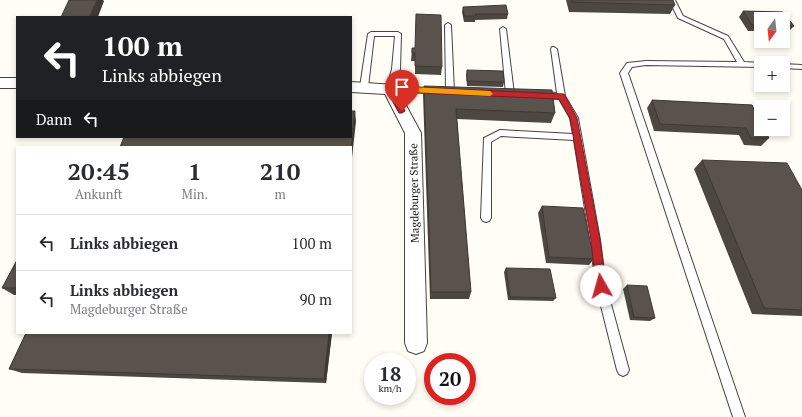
<!DOCTYPE html>
<html lang="de">
<head>
<meta charset="utf-8">
<style>
	:root { --surface:#fff; --page:#f7f7f7; --text:#2b2b33; --muted:#7c7c81; --line:#e1e1e2 }
	body { margin:0; font-family:"PT Serif",serif; background:var(--page); color:var(--text); height:100vh; display:flex; flex-direction:column; font-size:15px; white-space:nowrap }
	* { box-sizing:border-box; margin:0 }
	p { font-size:13px; color:var(--muted) }
	.icon { flex:none; width:22px; height:22px; fill:none; stroke:currentColor; stroke-width:2; stroke-linecap:round; stroke-linejoin:round }
	.map { position:relative; flex:1; overflow:hidden }
	.side { position:absolute; left:16px; top:146px; width:336px; height:188px; display:flex; flex-direction:column; background:var(--surface); border-radius:0px; box-shadow:0 2px 6px #0003 }
	.side>* { flex:none }
	.top-card { position:absolute; left:16px; top:16px; width:336px; height:122px; border-radius:0px; box-shadow:0 2px 6px #0003; background:#202124; color:#fff; overflow:hidden }
	.needle { width:26px; rotate:195deg }
	.fabs { position:absolute; left:754px; top:12px; display:grid; gap:8px }
	.fabs a { display:grid; place-items:center; width:36px; height:36px; border-radius:0px; background:var(--surface); box-shadow:0 2px 6px #0003; font-size:20px }
	.speed { position:absolute; left:364px; top:353px; display:flex; gap:8px; font-size:20px; font-weight:700; text-align:center }
	.speed>* { display:grid; place-content:center; width:52px; height:52px; border-radius:50%; background:var(--surface); box-shadow:0 2px 6px #0003; line-height:1 }
	.speed small { font-size:10px; font-weight:400 }
	.speed .limit { border:6px solid #d22; background:#fff; color:#111 }
	.pin { position:absolute; display:grid; place-items:center; width:34px; height:34px; color:#fff; margin:-41px -17px; border-radius:50% 50% 50% 0; rotate:-45deg; box-shadow:0 0 4px #0007 }
	.pin .icon { rotate:45deg }
	.me { position:absolute; width:44px; margin:-22px; rotate:353deg; stroke-linejoin:round; filter:drop-shadow(0 0 3px #0008) }
	.turn { display:flex; align-items:center; gap:14px; height:84px; padding:0 20px; font-size:18px }
	.turn .icon { width:52px; height:52px; stroke-width:2.5 }
	.turn b { display:block; font-size:28px; line-height:34px }
	.then { display:flex; align-items:center; height:38px; padding:0 20px; background:#0003; gap:8px; font-size:15px }
	.eta { display:flex; justify-content:space-evenly; align-items:center; height:68px; text-align:center }
	.eta b { font-size:24px; font-weight:600; line-height:28px }
	ul { padding:0; list-style:none }
	li { display:flex; align-items:center; gap:12px; height:56px; padding:0 20px; border-top:1px solid var(--line) }
	li div { flex:1 }
	li b { display:block; font-size:15px }
	li em { font-style:normal }
	.map>svg:first-child { display:block }
</style>
</head>
<body>
<div class="map">
<svg width="802" height="417" viewBox="0 0 802 417">
	<rect width="100%" height="100%" fill="#fffdf5"/>
	<g fill="none" stroke-linecap="round" stroke-linejoin="round">
		<defs>
			<g id="service">
				<polygon points="669,0 675,0 683,16 728,36 744,62 762,63 761,63 761,67 646,65 632,67 628,73 745,417 733,417 620,73 627,63 646,61 737,62 724,39 678,18"/>
				<polygon points="448,23 451,25 454,92 450,95 446,92 445,25"/>
				<polygon points="503,27 506,29 514,94 510,97 506,94 500,29"/>
				<polygon points="371,32 398,32 401,34 400,69 394,87 435,88 438,89 438,93 387,91 386,89 392,69 395,36 374,36 368,87 364,90 361,89 360,87 368,34"/>
				<polygon points="552,47 554,47 557,49 565,96 578,118 600,240 606,286 629,370 627,374 623,376 619,374 617,370 596,286 590,240 574,140 501,136 491,142 491,218 489,221 486,222 483,221 481,218 484,138 500,130 573,134 570,118 559,99 542,98 538,95 542,92 557,93 551,49"/>
				<polygon points="783,64 802,65 802,69 783,68"/>
			</g>
			<g id="minor">
				<rect x="0" y="78" width="17" height="10"/>
				<polygon points="351,82 395,85 421,133 427,343 424,351 416,354 408,351 405,343 405,133 385,94 351,92"/>
			</g>
		</defs>
		<use href="#service" stroke="#444" stroke-width="2"/>
		<use href="#minor" stroke="#444" stroke-width="2"/>
		<use href="#service" fill="#fff" fill-rule="evenodd"/>
		<use href="#minor" fill="#fff" fill-rule="evenodd"/>
	</g>
	<g fill="#4d4742">
		<polygon points="566,0 673,0 675,5 670,14 569,12"/>
		<polygon points="463,7 508,14 507,19 475,20 475,22 464,22 462,12"/>
		<polygon points="743,11 783,12 794,26 789,31 783,31 783,19 761,19 761,31 748,31 739,17"/>
		<polygon points="412,48 415,48 442,67 441,75 415,74 415,61 411,61"/>
		<polygon points="467,70 504,82 503,87 467,86 466,75"/>
		<polygon points="424,86 555,113 551,123 457,119 471,292 469,299 430,299 423,95"/>
		<polygon points="652,100 752,105 769,138 761,146 744,145 739,135 654,131 647,108"/>
		<polygon points="702,160 802,190 802,316 752,314 694,169"/>
		<polygon points="542,206 594,259 589,265 546,263 538,213"/>
		<polygon points="17,260 17,295 14,295 2,288"/>
		<polygon points="506,268 556,298 553,301 508,300 504,272"/>
		<polygon points="627,285 655,318 650,321 630,320 623,289"/>
		<polygon points="26,333 332,333 326,383 22,373 9,369"/>
	</g>
	<g fill="#3f3936">
		<polygon points="97,0 103,0 104,1 98,17 89,17"/>
		<polygon points="355,111 356,121 351,167 351,147"/>
		<polygon points="329,333 332,333 326,383 324,379"/>
	</g>
	<g fill="#5a524d" stroke="#3f3936">
		<polygon points="69,0 97,0 89,17 61,17"/>
		<polygon points="572,0 673,0 675,5 572,2"/>
		<polygon points="506,5 508,14 475,14 476,16 464,16 463,7"/>
		<polygon points="743,11 783,12 794,26 783,26 783,19 761,19 761,25 752,25"/>
		<polygon points="416,14 441,15 442,67 415,66 415,53 412,53 412,48 415,48"/>
		<polygon points="467,70 503,71 504,82 467,81"/>
		<polygon points="424,86 552,90 555,113 456,109 471,292 431,292"/>
		<polygon points="652,100 752,105 761,124 761,129 764,129 769,138 751,138 746,128 660,124"/>
		<polygon points="351,111 355,111 351,147 120,147 124,137 351,137"/>
		<polygon points="702,160 787,163 802,190 802,310 764,308"/>
		<polygon points="542,206 583,208 594,259 549,257"/>
		<polygon points="17,260 17,288 2,288"/>
		<polygon points="506,268 550,269 556,298 510,297"/>
		<polygon points="627,285 647,286 655,318 634,317"/>
		<polygon points="26,333 329,333 324,379 9,369"/>
	</g>
	<polygon fill="#c4262e" stroke="#7f191e" points="390,86 564,94 577,118 600,240 606,286 605,289 601,291 598,289 596,286 591,240 570,118 559,99 395,92 405,111 402,113 399,113 386,89"/>
	<polygon fill="#f59e0b" points="411,87 490,91 493,94 490,96 411,92 408,90"/>
	<g text-anchor="middle" dominant-baseline="central" stroke-width="4" stroke-linejoin="round" paint-order="stroke">
		<g font-size="11" fill="#111" stroke="#fff">
			<text transform="translate(414 193) rotate(-91)">Magdeburger Straße</text>
		</g>
	</g>
</svg>
<div class="fabs">
<a><svg class="needle" viewBox="-14 -14 28 28"><path d="M0-13l5 13h-10z" fill="#e53935"/><path d="M0 13l5-13h-10z" fill="#7c7c81"/></svg></a>
<a>+</a>
<a>−</a>
</div>
<div class="speed"><div>18<small>km/h</small></div><div class="limit">20</div></div>
<div class="pin" style="left:402px;top:111px;background:#d93025"><svg class="icon" aria-label="arrive" viewBox="0 0 24 24"><path d="M6 21V4h12l-3 4 3 4H6"/></svg></div>
<svg class="me" style="left:601px;top:286px" viewBox="-20 -20 40 40"><circle r="19" fill="#fff"/><path d="M0-13L10 11 0 6-10 11z" fill="#c4262e"/></svg>
<div class="top-card">
<div class="turn"><svg class="icon" aria-label="left" viewBox="0 0 24 24"><path d="M17 20v-9H6M10 6l-5 5 5 5"/></svg><div><b>100 m</b>Links abbiegen</div></div>
<div class="then">Dann<svg class="icon" aria-label="left" viewBox="0 0 24 24"><path d="M17 20v-9H6M10 6l-5 5 5 5"/></svg></div>
</div>
<section class="side">
<div class="eta">
<div><b>20:45</b><p>Ankunft</p></div>
<div><b>1</b><p>Min.</p></div>
<div><b>210</b><p>m</p></div>
</div>
<ul>
<li><svg class="icon" aria-label="left" viewBox="0 0 24 24"><path d="M17 20v-9H6M10 6l-5 5 5 5"/></svg><div><b>Links abbiegen</b></div><em>100 m</em></li>
<li><svg class="icon" aria-label="left" viewBox="0 0 24 24"><path d="M17 20v-9H6M10 6l-5 5 5 5"/></svg><div><b>Links abbiegen</b><p>Magdeburger Straße</p></div><em>90 m</em></li>
</ul>
</section>
</div>
</body>
</html>
